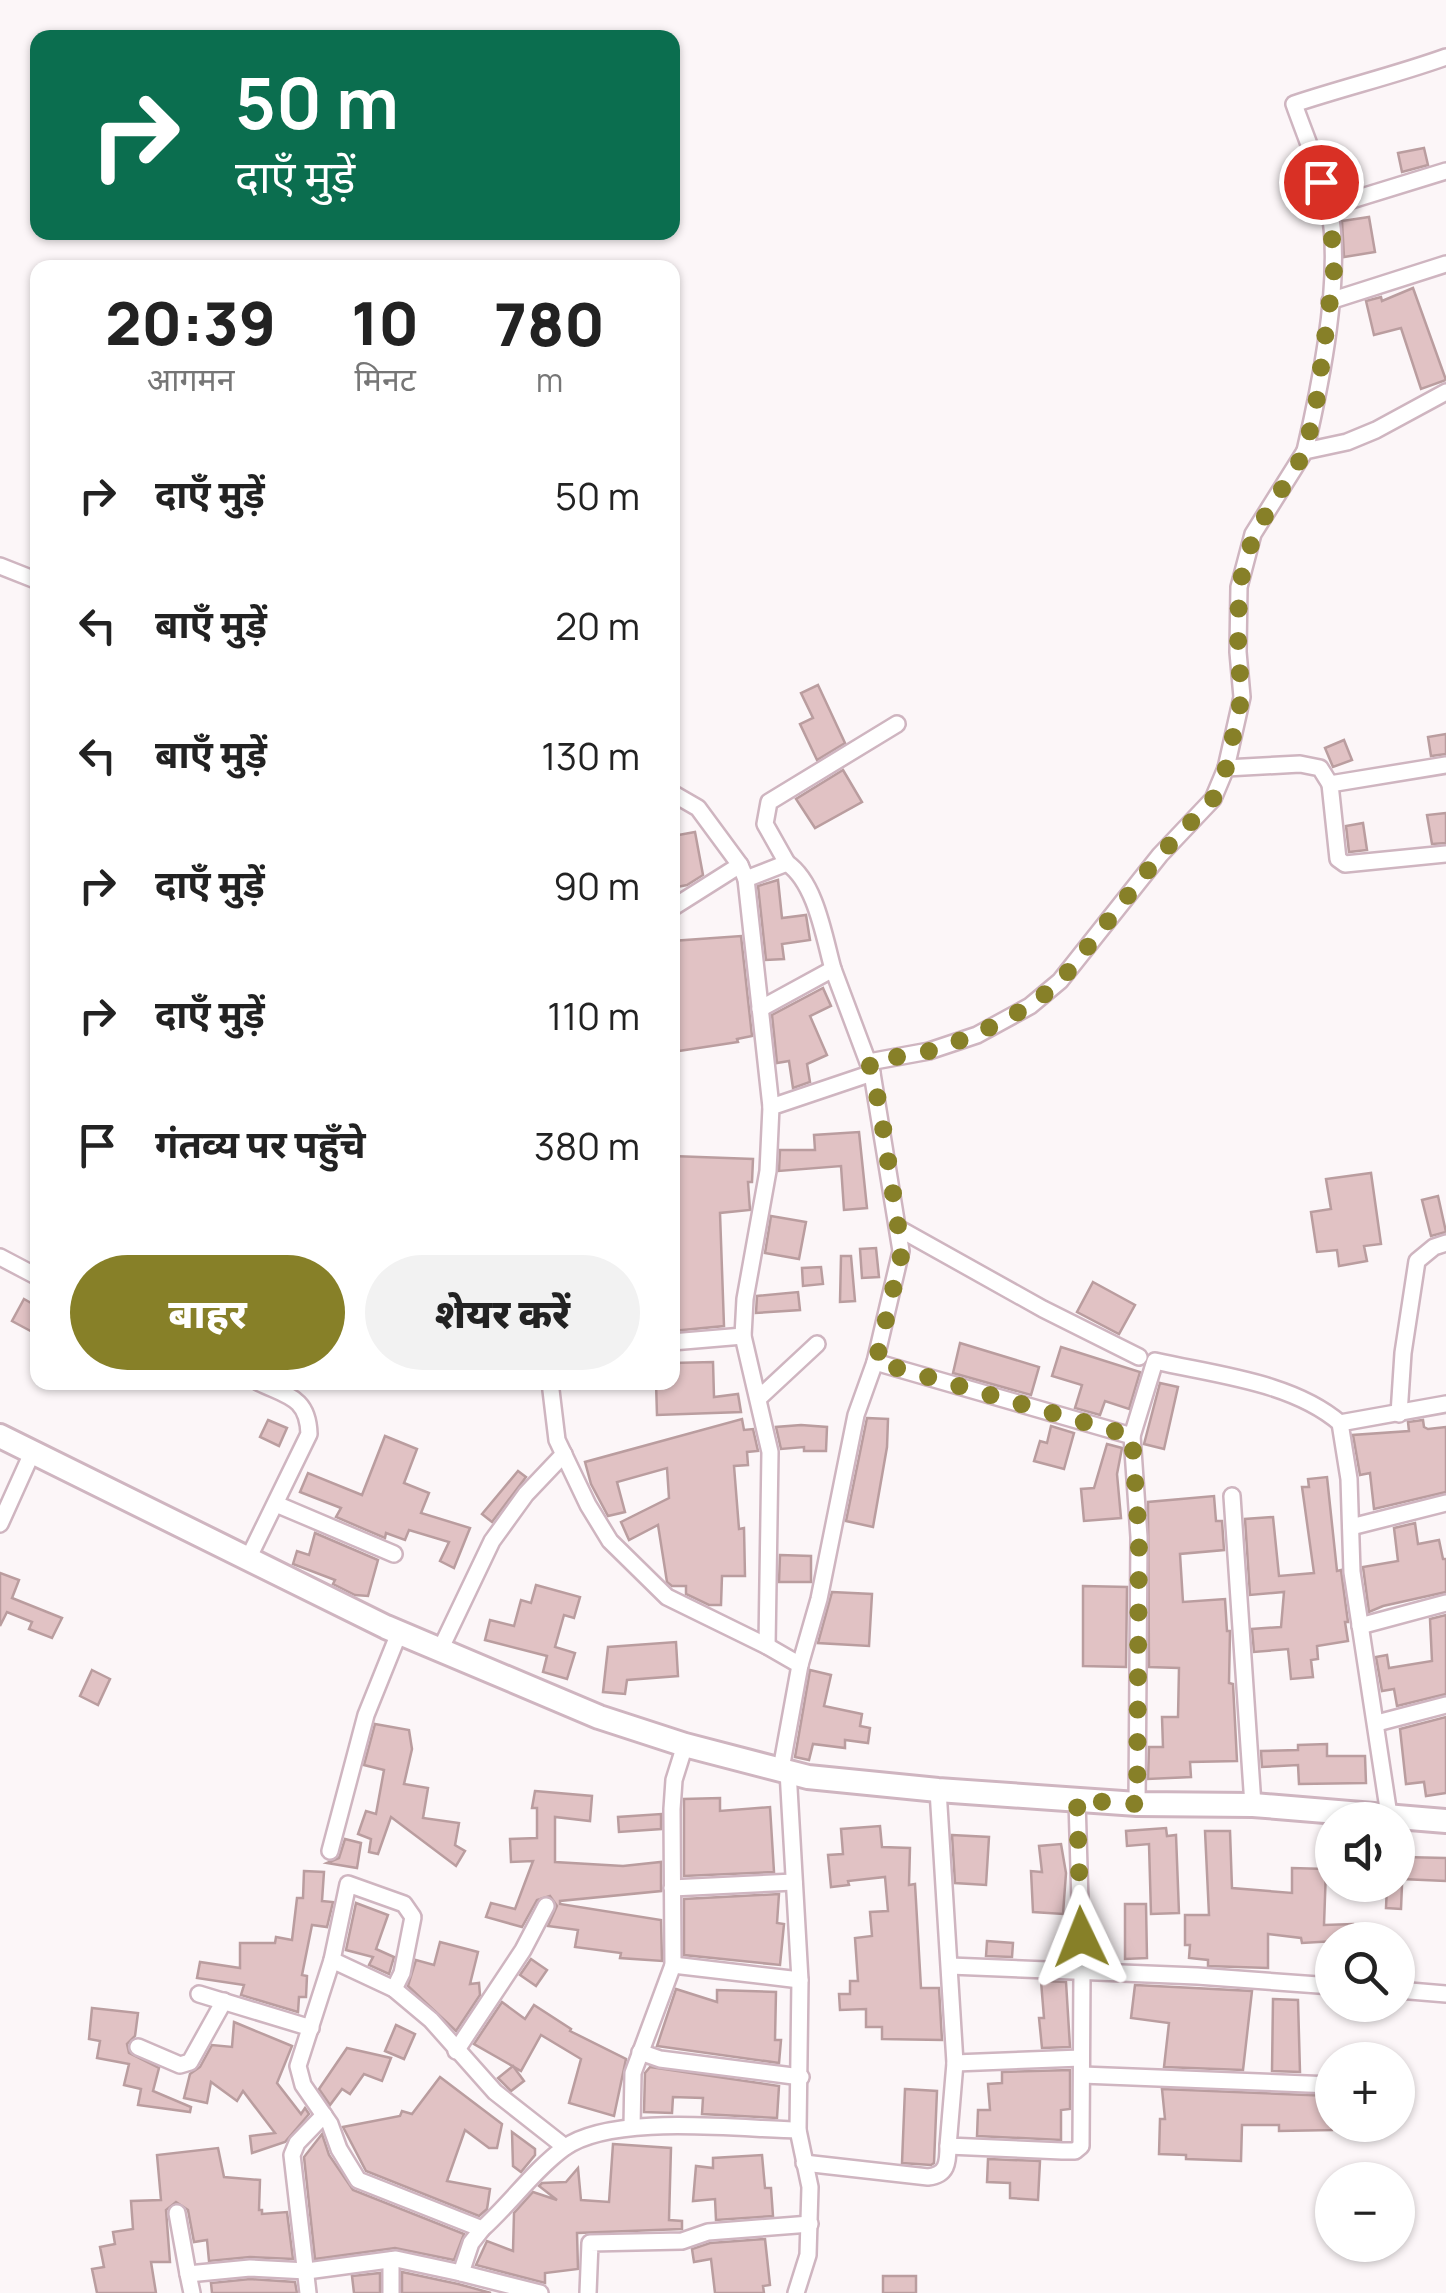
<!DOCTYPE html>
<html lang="hi">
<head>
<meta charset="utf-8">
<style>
	:root { --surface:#fff; --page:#f2f2f2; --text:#222; --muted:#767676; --accent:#878028 }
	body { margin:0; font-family:Manrope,"Noto Sans Devanagari",sans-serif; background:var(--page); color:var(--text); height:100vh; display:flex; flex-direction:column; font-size:38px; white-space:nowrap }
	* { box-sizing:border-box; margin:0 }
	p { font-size:32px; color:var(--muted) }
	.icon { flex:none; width:55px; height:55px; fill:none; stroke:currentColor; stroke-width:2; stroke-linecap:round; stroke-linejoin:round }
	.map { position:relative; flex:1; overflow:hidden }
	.drawer { position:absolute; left:30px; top:260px; width:650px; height:1130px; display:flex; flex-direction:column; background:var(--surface); border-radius:20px; box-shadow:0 2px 8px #0004 }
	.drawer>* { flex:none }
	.top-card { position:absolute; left:30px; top:30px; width:650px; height:210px; border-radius:20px; box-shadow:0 2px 8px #0004; background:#0b6e4f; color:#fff; overflow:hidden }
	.controls { position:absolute; left:1315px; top:1802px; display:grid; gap:20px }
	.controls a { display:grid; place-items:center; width:100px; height:100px; border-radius:50%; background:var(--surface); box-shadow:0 2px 8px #0004; font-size:50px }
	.pin { position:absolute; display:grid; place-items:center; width:85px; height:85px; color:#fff; margin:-42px; border:5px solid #fff; border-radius:50%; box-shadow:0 2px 10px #0007 }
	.me { position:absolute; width:110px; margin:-55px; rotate:358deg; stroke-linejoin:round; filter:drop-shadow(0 0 8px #0008) }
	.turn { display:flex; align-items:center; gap:35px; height:210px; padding:0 40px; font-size:45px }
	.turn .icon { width:130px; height:130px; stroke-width:2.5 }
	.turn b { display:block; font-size:70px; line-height:85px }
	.eta { display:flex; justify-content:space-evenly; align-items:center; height:170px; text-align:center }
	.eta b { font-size:60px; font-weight:800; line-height:70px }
	.action { display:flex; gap:20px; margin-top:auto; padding:20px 40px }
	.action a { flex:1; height:115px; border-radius:60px; background:var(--accent); color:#fff; font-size:40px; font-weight:800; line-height:115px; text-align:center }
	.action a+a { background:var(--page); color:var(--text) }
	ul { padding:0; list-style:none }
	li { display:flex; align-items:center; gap:30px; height:130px; padding:0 40px }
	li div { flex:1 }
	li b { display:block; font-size:38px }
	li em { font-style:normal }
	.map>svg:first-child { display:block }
</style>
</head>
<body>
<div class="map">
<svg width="1446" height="2293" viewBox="0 0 1446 2293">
	<rect width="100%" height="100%" fill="#fcf6f8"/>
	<g fill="#e1c2c4" stroke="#ba9d9f" stroke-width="2.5">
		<polygon points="1424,148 1428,165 1402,172 1398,153"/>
		<polygon points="1369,217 1375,252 1344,257 1342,221"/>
		<polygon points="1413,288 1446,380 1421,389 1401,328 1374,335 1366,301 1381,297 1382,301"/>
		<polygon points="818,685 845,743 817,760 800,724 813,718 801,693"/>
		<polygon points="1446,734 1446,754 1431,756 1428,737"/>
		<polygon points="1344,740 1352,760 1333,767 1325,748"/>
		<polygon points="843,770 862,802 815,828 796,799"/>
		<polygon points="1446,813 1446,843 1432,844 1427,815"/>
		<polygon points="1363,823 1367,850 1349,852 1346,826"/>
		<polygon points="695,832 703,875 687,885 672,888 672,850 676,849 673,836"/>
		<polygon points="778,880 782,918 806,915 810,940 782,944 784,959 766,960 758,886"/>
		<polygon points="741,936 752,1036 737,1039 738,1042 672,1052 672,941"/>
		<polygon points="823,988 831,1006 810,1016 827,1055 807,1064 810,1082 793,1088 789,1061 777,1063 772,1015"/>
		<polygon points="859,1132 867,1208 844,1210 841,1166 779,1171 780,1150 815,1150 814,1135"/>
		<polygon points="672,1156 753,1159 752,1182 748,1182 750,1210 720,1213 724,1326 672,1331"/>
		<polygon points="1371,1173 1381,1244 1364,1246 1367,1261 1339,1266 1337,1250 1317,1252 1311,1212 1331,1209 1326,1179"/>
		<polygon points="1438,1196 1446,1232 1431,1236 1422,1200"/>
		<polygon points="771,1216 806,1222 799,1259 765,1253"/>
		<polygon points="876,1248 879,1277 862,1278 860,1249"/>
		<polygon points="841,1256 851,1256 855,1301 840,1302"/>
		<polygon points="821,1267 823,1284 803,1286 802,1268"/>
		<polygon points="1093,1282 1135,1305 1119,1334 1077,1312"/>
		<polygon points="798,1292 800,1310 756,1313 757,1296"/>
		<polygon points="24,1299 38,1307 38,1335 12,1321"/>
		<polygon points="960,1343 1039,1367 1031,1395 953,1373"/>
		<polygon points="1061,1347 1140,1372 1129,1409 1105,1401 1100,1415 1075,1408 1082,1385 1052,1376"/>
		<polygon points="713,1362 714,1397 738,1394 741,1412 657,1415 656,1382 672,1382 672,1363"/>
		<polygon points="1160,1383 1178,1387 1164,1449 1144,1444"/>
		<polygon points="867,1418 888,1419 887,1447 873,1527 846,1521"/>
		<polygon points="742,1419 744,1430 753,1429 758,1451 747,1452 748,1465 734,1466 739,1529 744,1528 745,1576 722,1576 721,1605 709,1605 686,1594 686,1586 672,1586 667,1582 658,1525 629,1540 621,1522 669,1498 667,1468 617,1482 625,1512 608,1516 591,1484 585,1462"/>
		<polygon points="268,1420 287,1428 279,1446 260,1437"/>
		<polygon points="1423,1420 1424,1427 1428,1429 1446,1427 1446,1492 1374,1509 1370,1473 1360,1475 1353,1435 1409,1431 1408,1422"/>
		<polygon points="801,1425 827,1427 826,1451 804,1451 804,1447 781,1449 776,1427"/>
		<polygon points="1051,1426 1074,1433 1064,1469 1034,1461 1040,1441 1047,1443"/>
		<polygon points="385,1436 417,1449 404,1483 429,1493 421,1513 470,1528 454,1568 440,1561 449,1542 409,1530 405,1540 386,1533 385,1538 336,1517 341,1508 300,1492 308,1473 362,1495"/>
		<polygon points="1107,1444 1122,1448 1117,1474 1121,1518 1084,1521 1081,1489 1094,1488"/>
		<polygon points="518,1471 526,1477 492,1522 482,1514"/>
		<polygon points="1327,1477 1337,1571 1341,1570 1348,1622 1345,1622 1348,1641 1317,1646 1318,1659 1311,1660 1313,1677 1291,1679 1288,1649 1254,1652 1252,1629 1281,1627 1284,1592 1250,1595 1245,1519 1273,1517 1279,1576 1314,1573 1302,1487 1309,1487 1308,1479"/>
		<polygon points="1214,1496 1216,1521 1222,1521 1224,1550 1180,1554 1183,1602 1225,1599 1227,1631 1230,1631 1229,1683 1233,1684 1237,1761 1190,1762 1191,1777 1148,1779 1149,1747 1163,1747 1162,1717 1178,1717 1179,1668 1149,1667 1148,1502"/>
		<polygon points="1415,1523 1418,1544 1439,1540 1443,1559 1446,1559 1446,1592 1383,1606 1369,1612 1363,1567 1398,1561 1394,1528"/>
		<polygon points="315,1533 378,1560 368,1596 355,1595 333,1584 335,1580 293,1564 297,1551 309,1555"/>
		<polygon points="780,1555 811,1556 811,1582 779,1582"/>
		<polygon points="0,1573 19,1580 12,1598 62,1618 52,1638 29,1629 32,1622 7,1612 0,1626"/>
		<polygon points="536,1585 580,1597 574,1618 564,1615 555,1647 575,1653 567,1679 543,1672 547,1656 485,1640 490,1620 514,1626 521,1600 531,1603"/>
		<polygon points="1083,1586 1127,1587 1126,1667 1083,1666"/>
		<polygon points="832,1592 872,1594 869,1646 818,1643"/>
		<polygon points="1446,1615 1446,1694 1397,1706 1394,1689 1382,1691 1376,1657 1387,1655 1389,1668 1432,1661 1430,1619"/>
		<polygon points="676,1642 678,1676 627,1680 625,1694 603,1692 608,1647"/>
		<polygon points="92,1670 110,1679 98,1705 80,1696"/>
		<polygon points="810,1670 831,1675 824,1706 862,1714 860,1726 870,1728 868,1743 845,1740 845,1748 813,1744 809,1760 795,1757"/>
		<polygon points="1446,1717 1446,1793 1426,1796 1424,1782 1406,1784 1400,1729"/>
		<polygon points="375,1724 409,1730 412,1749 404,1784 428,1788 423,1818 459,1823 455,1845 465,1851 456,1866 391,1817 378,1854 369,1852 371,1839 358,1834 366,1811 376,1814 384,1770 364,1765"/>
		<polygon points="1327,1744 1327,1756 1365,1756 1366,1783 1299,1784 1298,1765 1262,1767 1261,1751 1298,1750 1298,1745"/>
		<polygon points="535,1791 592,1796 590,1821 555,1817 555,1862 623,1866 661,1862 661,1891 560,1901 560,1904 661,1920 662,1961 620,1958 621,1953 575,1947 578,1930 548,1926 557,1906 550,1896 537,1900 522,1927 486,1917 491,1903 515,1909 533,1861 511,1862 510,1839 537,1838 537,1808 532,1808"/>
		<polygon points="720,1798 720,1811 770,1807 774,1872 684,1876 684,1799"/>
		<polygon points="661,1814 661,1829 619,1832 618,1817"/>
		<polygon points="880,1826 882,1847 910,1848 909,1885 915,1884 921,1988 939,1988 942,2040 882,2039 882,2027 866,2027 866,2009 840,2010 839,1994 850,1994 850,1981 858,1981 855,1938 872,1936 870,1912 888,1911 885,1877 848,1881 849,1885 831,1887 828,1855 843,1854 841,1829"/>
		<polygon points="1166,1828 1167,1836 1176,1835 1179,1913 1151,1914 1149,1844 1127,1846 1126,1831"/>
		<polygon points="1205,1831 1230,1831 1232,1888 1292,1893 1292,1868 1326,1869 1324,1925 1353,1924 1353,1940 1302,1943 1301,1938 1268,1934 1268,1968 1208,1966 1208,1960 1189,1958 1190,1945 1185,1945 1185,1915 1209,1915"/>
		<polygon points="952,1835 989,1837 986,1885 955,1883"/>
		<polygon points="345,1839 361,1843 357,1868 327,1863 339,1858"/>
		<polygon points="1061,1844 1066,1873 1063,1914 1033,1912 1031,1871 1042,1872 1039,1846"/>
		<polygon points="1403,1857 1446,1858 1446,1881 1402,1879"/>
		<polygon points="304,1871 324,1872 322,1901 333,1902 327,1927 312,1925 302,1975 307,1976 306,1997 299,1997 298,2012 241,1995 244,1985 197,1978 200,1962 240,1968 240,1943 275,1943 276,1937 292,1940 297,1898 303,1898"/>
		<polygon points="1387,1885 1402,1885 1401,1909 1386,1908"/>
		<polygon points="779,1894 777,1923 784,1924 780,1965 684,1955 684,1899"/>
		<polygon points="356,1903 388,1915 376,1949 394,1957 389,1974 369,1965 373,1957 346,1950"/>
		<polygon points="1125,1904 1146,1904 1147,1958 1125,1959"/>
		<polygon points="987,1941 1013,1943 1012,1957 986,1956"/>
		<polygon points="440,1942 478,1952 470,1984 479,1983 480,1995 456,2031 408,1986 416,1960 434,1965"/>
		<polygon points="531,1959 547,1970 536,1986 520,1975"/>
		<polygon points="1041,1981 1066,1982 1070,2047 1042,2048 1039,2018 1044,2018"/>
		<polygon points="1135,1985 1252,1991 1243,2070 1164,2067 1169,2023 1131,2018"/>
		<polygon points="676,1989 717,2002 717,1990 776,1992 775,2040 781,2040 779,2063 657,2046"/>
		<polygon points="1273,1999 1298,2000 1300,2072 1272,2071"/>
		<polygon points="502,2002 525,2019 534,2005 571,2029 570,2031 626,2059 614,2116 569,2103 581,2059 541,2035 521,2071 474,2044"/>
		<polygon points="92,2008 138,2013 135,2036 127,2044 129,2053 159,2068 153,2091 191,2107 190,2112 138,2105 141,2089 124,2085 129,2064 97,2058 100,2041 89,2039"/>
		<polygon points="234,2022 292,2046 277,2083 301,2114 305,2108 309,2114 285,2142 252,2153 250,2136 275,2133 243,2091 237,2101 211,2082 207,2103 184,2098 190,2074 200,2067 212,2045 232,2047"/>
		<polygon points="396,2025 415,2034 404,2059 385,2051"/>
		<polygon points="347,2048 391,2058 382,2081 364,2074 350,2094 342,2089 330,2105 319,2089"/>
		<polygon points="513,2066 524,2081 511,2091 498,2078"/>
		<polygon points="650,2067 779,2086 777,2118 702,2114 703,2098 673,2097 672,2113 644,2112 645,2073"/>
		<polygon points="1070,2070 1070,2109 1061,2110 1061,2140 977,2136 978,2110 990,2110 988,2084 1002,2083 1002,2072"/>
		<polygon points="440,2077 502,2124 497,2148 489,2148 465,2130 447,2181 490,2189 487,2209 479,2216 366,2171 343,2127 400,2116 402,2111 412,2114"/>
		<polygon points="905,2089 937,2091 934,2163 931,2165 902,2163"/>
		<polygon points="1162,2089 1332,2096 1332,2130 1279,2131 1279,2125 1242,2125 1241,2161 1186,2159 1186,2155 1159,2154 1160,2119 1165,2119"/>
		<polygon points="512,2132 535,2149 535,2155 521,2172 513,2166"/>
		<polygon points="322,2134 329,2155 353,2190 464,2234 454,2260 395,2248 315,2259 304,2157"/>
		<polygon points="613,2144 671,2148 669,2220 682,2221 682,2229 577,2233 578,2269 545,2273 545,2283 476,2265 487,2241 513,2251 514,2213 533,2192 557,2200 539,2186 542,2183 566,2182 578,2168 581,2200 609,2202"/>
		<polygon points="218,2148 224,2177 260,2180 259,2210 262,2210 262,2214 287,2212 293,2259 250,2257 209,2261 207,2240 194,2242 188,2210 176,2202 166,2210 170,2262 151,2262 156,2293 97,2293 92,2269 104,2267 100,2247 115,2244 113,2232 133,2229 131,2201 161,2200 157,2155"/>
		<polygon points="762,2155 765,2188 771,2188 773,2216 716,2220 715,2199 693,2201 696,2166 713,2168 713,2158"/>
		<polygon points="988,2159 1040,2161 1038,2200 1010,2198 1010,2183 987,2182"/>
		<polygon points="765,2239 770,2285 763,2286 764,2293 715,2293 711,2259 694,2262 692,2249 710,2243"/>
		<polygon points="402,2272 458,2284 491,2293 402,2293"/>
		<polygon points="380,2273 380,2293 354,2293 352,2276"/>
		<rect x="883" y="2276" width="33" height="17"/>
		<polygon points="250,2279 295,2282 297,2293 212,2293 211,2283"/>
	</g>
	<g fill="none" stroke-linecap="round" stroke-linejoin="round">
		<defs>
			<g id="minor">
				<polyline points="1329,207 1446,171"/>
				<polyline points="1330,301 1446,264"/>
				<path d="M1305,451C1321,383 1343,276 1329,207C1321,172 1306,138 1294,104C1345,87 1396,75 1446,57"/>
				<polyline points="0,566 38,581"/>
				<polyline points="1446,765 1330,784 1338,859 1345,864 1446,854"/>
				<polyline points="1226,768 1242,697 1238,652 1239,587 1253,534 1305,451 1347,442 1376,430 1446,392"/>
				<polyline points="672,793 698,808 740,865 672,908"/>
				<path d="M787,863C816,883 824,937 833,969"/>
				<polyline points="740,865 746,879 787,863 765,824 769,802 897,724"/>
				<polyline points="746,879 771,1107"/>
				<polyline points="760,1009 833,969 872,1073 901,1251 875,1362 856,1415 819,1599 800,1665"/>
				<polyline points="869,1062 929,1051 977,1035 1030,1006 1060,981 1160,855 1213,799 1226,768 1300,764 1320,768 1330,784"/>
				<polyline points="898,1228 1043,1309 1139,1357"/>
				<polyline points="0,1257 38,1277"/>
				<polyline points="672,1342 743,1336"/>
				<polyline points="875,1362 1132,1436 1139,1537 1137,1804"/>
				<polyline points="550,1382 557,1440 588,1505 610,1541 667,1597 767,1646 800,1665 781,1769"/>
				<polyline points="760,1397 817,1344"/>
				<polyline points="1399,1414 1403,1353 1417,1261 1434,1247 1446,1243"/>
				<path d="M1132,1436L1155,1361C1216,1375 1292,1382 1340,1423"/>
				<polyline points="1232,1496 1253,1805"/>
				<polyline points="276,1504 394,1554"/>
				<polyline points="0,1524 32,1453"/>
				<polyline points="1351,1527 1446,1503"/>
				<path d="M248,1559L309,1434C308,1397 287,1396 258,1382"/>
				<polyline points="1360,1626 1446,1603"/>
				<polyline points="767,1646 770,1452 743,1336 745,1299 768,1171 771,1107 872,1073"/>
				<polyline points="440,1650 492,1541 526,1494 564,1454"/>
				<polyline points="1377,1723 1446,1705"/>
				<polyline points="788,1771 800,1980 798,2130 810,2187 808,2255 796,2293"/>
				<polyline points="938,1790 955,2063 948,2146 1062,2151 1075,2151 1081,2146 1082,1971 1077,1800"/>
				<polyline points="1389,1815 1352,1572 1349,1479 1340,1423 1446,1404"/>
				<polyline points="330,1851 366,1715 399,1633"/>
				<polyline points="672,1888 794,1882"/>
				<polyline points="332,1960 348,1884 404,1904 413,1917 402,1973 394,1989"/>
				<polyline points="673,1965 800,1980"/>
				<polyline points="950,1966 1197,1976 1332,1986"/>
				<polyline points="1398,1990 1446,1994"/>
				<polyline points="199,1994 311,2028"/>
				<polyline points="138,2047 180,2065 190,2062 224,2001"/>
				<polyline points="456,2051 523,1950 546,1906"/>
				<polyline points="640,2052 660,2059 801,2077"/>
				<polyline points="955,2063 1081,2058"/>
				<polyline points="1082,2075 1332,2085"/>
				<polyline points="632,2127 633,2073 673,1965 672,1809 674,1780 685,1745"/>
				<path d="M804,2163L928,2177C947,2175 948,2163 948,2146"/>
				<polyline points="177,2213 188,2274"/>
				<polyline points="482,2229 358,2180 339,2149 330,2124 303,2085 298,2066 332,1960 394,1989 431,2020 495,2092 565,2147"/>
				<polyline points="391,2260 391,2293"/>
				<polyline points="461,2273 540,2293"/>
				<path d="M192,2293L188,2274L250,2268L307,2271L396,2259L461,2273L471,2243L482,2229C510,2204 534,2170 564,2148C612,2113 739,2129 798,2130"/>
				<polyline points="308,2293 292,2155 297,2143 324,2115"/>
				<polyline points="588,2293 590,2243 682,2241 708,2232 810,2224"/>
			</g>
			<polyline id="secondary" points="0,1436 386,1627 599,1717 685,1745 808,1777 938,1790 1137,1804 1253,1805 1446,1821"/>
		</defs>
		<use href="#minor" stroke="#cfb5c0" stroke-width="20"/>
		<use href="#secondary" stroke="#cfb5c0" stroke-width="28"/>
		<use href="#minor" stroke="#fff" stroke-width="15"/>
		<use href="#secondary" stroke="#fff" stroke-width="22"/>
	</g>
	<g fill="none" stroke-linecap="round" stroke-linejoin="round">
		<polyline stroke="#878028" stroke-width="18" stroke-dasharray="0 32.4" points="1081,1937 1077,1800 1137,1804 1139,1538 1132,1436 876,1362 902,1252 880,1108 869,1062 929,1051 953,1043 977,1034 1030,1006 1060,982 1160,855 1213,799 1226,768 1242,696 1238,652 1239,586 1254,534 1305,452 1316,405 1335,263 1328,207 1321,182"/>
	</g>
</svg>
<div class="controls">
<a><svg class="icon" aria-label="sound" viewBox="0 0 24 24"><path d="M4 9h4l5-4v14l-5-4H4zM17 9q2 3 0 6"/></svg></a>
<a><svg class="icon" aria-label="search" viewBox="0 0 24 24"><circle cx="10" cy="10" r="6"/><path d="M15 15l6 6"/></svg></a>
<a>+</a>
<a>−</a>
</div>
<div class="pin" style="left:1321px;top:182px;background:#d93025"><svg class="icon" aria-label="arrive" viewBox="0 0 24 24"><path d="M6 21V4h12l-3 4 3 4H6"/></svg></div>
<svg class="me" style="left:1081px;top:1937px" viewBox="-20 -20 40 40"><path d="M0-17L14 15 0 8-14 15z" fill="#878028" stroke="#fff" stroke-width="4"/></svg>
<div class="top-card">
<div class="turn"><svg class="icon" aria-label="right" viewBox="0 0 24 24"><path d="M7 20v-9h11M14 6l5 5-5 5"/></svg><div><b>50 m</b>दाएँ मुड़ें</div></div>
</div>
<section class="drawer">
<div class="eta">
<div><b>20:39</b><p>आगमन</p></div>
<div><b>10</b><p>मिनट</p></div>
<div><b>780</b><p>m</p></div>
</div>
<ul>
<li><svg class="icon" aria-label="right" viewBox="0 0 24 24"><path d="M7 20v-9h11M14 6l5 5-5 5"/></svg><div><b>दाएँ मुड़ें</b></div><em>50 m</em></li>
<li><svg class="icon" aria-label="left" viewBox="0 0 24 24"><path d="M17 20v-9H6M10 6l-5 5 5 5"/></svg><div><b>बाएँ मुड़ें</b></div><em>20 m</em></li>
<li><svg class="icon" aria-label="left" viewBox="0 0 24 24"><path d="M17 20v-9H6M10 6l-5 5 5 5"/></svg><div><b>बाएँ मुड़ें</b></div><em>130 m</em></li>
<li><svg class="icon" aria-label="right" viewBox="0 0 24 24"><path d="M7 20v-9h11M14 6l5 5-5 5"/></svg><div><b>दाएँ मुड़ें</b></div><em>90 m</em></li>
<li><svg class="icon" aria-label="right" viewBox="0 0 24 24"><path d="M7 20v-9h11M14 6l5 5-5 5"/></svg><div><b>दाएँ मुड़ें</b></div><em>110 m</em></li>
<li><svg class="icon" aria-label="arrive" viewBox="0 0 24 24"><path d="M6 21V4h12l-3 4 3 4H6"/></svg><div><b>गंतव्य पर पहुँचे</b></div><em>380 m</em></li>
</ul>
<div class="action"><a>बाहर</a><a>शेयर करें</a></div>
</section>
</div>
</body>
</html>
